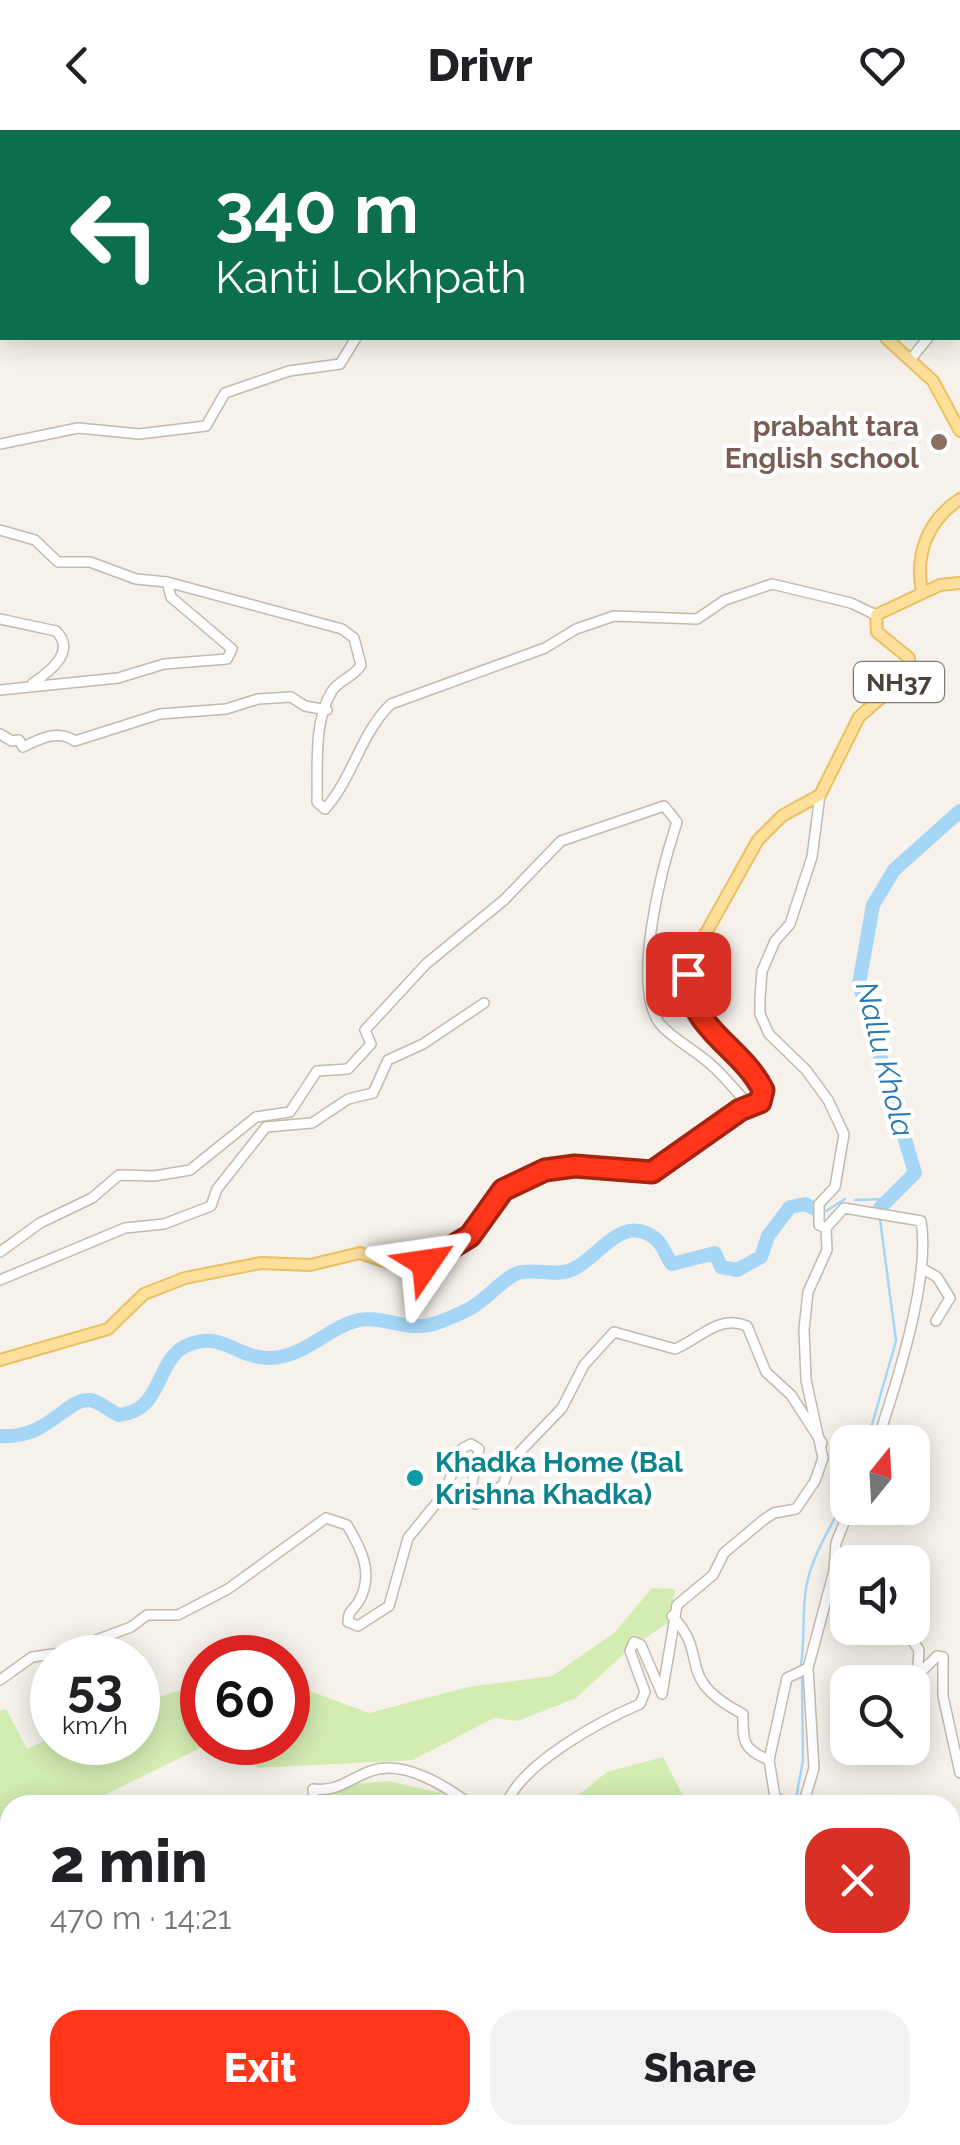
<!DOCTYPE html>
<html lang="en">
<head>
<meta charset="utf-8">
<style>
	:root { --surface:#fff; --page:#f2f2f2; --text:#202124; --muted:#757577; --accent:#ff3619 }
	body { margin:0; font-family:Raleway,sans-serif; background:var(--page); color:var(--text); height:100vh; display:flex; flex-direction:column; font-size:38px; white-space:nowrap }
	* { box-sizing:border-box; margin:0 }
	p { font-size:32px; color:var(--muted) }
	.icon { flex:none; width:55px; height:55px; fill:none; stroke:currentColor; stroke-width:2; stroke-linecap:round; stroke-linejoin:round }
	.map { position:relative; flex:1; overflow:hidden }
	.sheet { position:absolute; left:0px; top:1665px; width:960px; height:350px; display:flex; flex-direction:column; background:var(--surface); border-radius:30px 30px 0 0; box-shadow:0 5px 25px #0003 }
	.sheet>* { flex:none }
	.hud { position:absolute; left:0px; top:0px; width:960px; height:210px; box-shadow:0 5px 25px #0003; background:#0b6e4f; color:#fff; overflow:hidden }
	.needle { width:65px; rotate:18deg }
	.buttons { position:absolute; left:830px; top:1295px; display:grid; gap:20px }
	.buttons a { display:grid; place-items:center; width:100px; height:100px; border-radius:20px; background:var(--surface); box-shadow:0 5px 25px #0003; font-size:50px }
	.speed { position:absolute; left:30px; top:1505px; display:flex; gap:20px; font-size:50px; font-weight:700; text-align:center }
	.speed>* { display:grid; place-content:center; width:130px; height:130px; border-radius:50%; background:var(--surface); box-shadow:0 5px 25px #0003; line-height:1 }
	.speed small { font-size:25px; font-weight:400 }
	.speed .limit { border:15px solid #d22; background:#fff; color:#111 }
	.pin { position:absolute; display:grid; place-items:center; width:85px; height:85px; color:#fff; margin:-42px; border-radius:20px; box-shadow:0 5px 15px #0006 }
	.me { position:absolute; width:110px; margin:-55px; rotate:58deg; stroke-linejoin:round; filter:drop-shadow(0 0 8px #0008) }
	.turn { display:flex; align-items:center; gap:35px; height:210px; padding:0 50px; font-size:45px }
	.turn .icon { width:130px; height:130px; stroke-width:2.5 }
	.turn b { display:block; font-size:70px; line-height:85px }
	.round { display:grid; place-items:center; flex:none; width:105px; height:105px; border-radius:30px; background:var(--page) }
	.overview { display:flex; align-items:center; justify-content:space-between; height:170px; padding:0 50px }
	h1 { font-size:60px; font-weight:800; line-height:75px }
	.button { display:flex; gap:20px; margin-top:auto; padding:20px 50px }
	.button a { flex:1; height:115px; border-radius:30px; background:var(--accent); color:#fff; font-size:40px; font-weight:800; line-height:115px; text-align:center }
	.button a+a { background:var(--page); color:var(--text) }
	header { display:flex; justify-content:space-between; align-items:center; height:130px; padding:0 50px; background:var(--surface); font-size:45px; font-weight:800 }
	.map>svg:first-child { display:block }
</style>
</head>
<body>
<header><svg class="icon" aria-label="back" viewBox="0 0 24 24"><path d="M15 5l-7 7 7 7"/></svg>Drivr<svg class="icon" aria-label="heart" viewBox="0 0 24 24"><path d="M12 20l-8-8c-3-5 5-10 8-4 3-6 11-1 8 4z"/></svg></header>
<div class="map">
<svg width="960" height="2015" viewBox="0 0 960 2015">
	<rect width="100%" height="100%" fill="#f6f2eb"/>
	<g fill="#d3ecb2">
		<polygon points="652,1458 675,1459 669,1492 628,1520 576,1568 518,1591 494,1588 413,1630 257,1638 250,1613 288,1612 288,1553 369,1583 468,1557 552,1546 614,1503"/>
		<polygon points="202,1559 202,1612 210,1613 105,1665 10,1675 10,1684 0,1689 0,1581 6,1579 27,1619 52,1607 52,1612 138,1612 138,1574 177,1561"/>
		<polygon points="663,1627 688,1675 566,1675 607,1642"/>
		<polygon points="388,1651 441,1663 455,1675 394,1675 362,1670 341,1675 285,1675 321,1657"/>
		<polygon points="0,1879 10,1883 10,2005 217,2005 212,2015 0,2015"/>
		<polygon points="276,2005 430,2005 426,2015 270,2015"/>
	</g>
	<g fill="none" stroke-linecap="round" stroke-linejoin="round">
		<g stroke="#a5d6f5" stroke-width="2.5">
			<polyline points="855,1070 889,1069"/>
			<polyline points="826,1081 845,1069"/>
			<polyline points="867,1312 896,1211 880,1089"/>
			<path d="M801,1535C805,1508 802,1485 806,1458C811,1426 833,1393 848,1364"/>
			<polyline points="795,1674 803,1630 802,1547"/>
			<polyline points="743,2015 745,2005"/>
		</g>
		<g stroke="#a5d6f5" stroke-width="14">
			<polyline points="880,1078 915,1043 859,854 873,775 894,740 960,681"/>
			<path d="M0,1306C49,1309 66,1268 90,1270C101,1272 109,1281 119,1285C165,1281 154,1227 190,1214C223,1202 238,1228 269,1228C304,1228 326,1198 359,1190C377,1186 400,1197 419,1196C434,1196 449,1188 463,1182C485,1173 502,1148 518,1143C535,1138 554,1147 571,1140C598,1130 621,1081 656,1109C664,1116 665,1126 672,1134L715,1123L721,1137L737,1140L761,1127L768,1106L790,1077L805,1074L817,1080"/>
		</g>
		<defs>
			<g id="minor">
				<polyline points="474,2 474,0"/>
				<polyline points="958,102 960,102"/>
				<polyline points="958,147 960,159"/>
				<polyline points="910,230 928,208"/>
				<polyline points="0,314 78,298 139,304 206,296 225,263 289,241 340,234 356,208"/>
				<polyline points="0,400 35,410 58,432 90,432 136,449 167,452"/>
				<path d="M0,489L56,501C77,522 49,542 32,554"/>
				<path d="M0,560L118,548L164,534L227,529L232,519L171,467L167,452L342,499L354,508L361,535C354,547 339,550 332,561C313,591 318,638 317,672L325,679C353,648 360,604 391,574L545,518L576,499L614,486L697,489L725,470L772,454L851,473L876,485"/>
				<path d="M0,604L12,611L19,610L23,617C39,609 58,599 75,611L160,584L226,579L258,569L291,567L305,576L327,580"/>
				<polyline points="820,665 812,727 790,794 775,811 762,841 760,868 760,884 769,904 806,940 828,970 844,1004 835,1057 819,1074 819,1095 826,1098"/>
				<path d="M0,1122L40,1093L92,1068L119,1045L154,1046L190,1040L256,987L290,982L317,941L348,939L371,914L365,900L426,834L504,770L561,711L664,676L677,692C663,734 630,856 660,894C673,909 693,919 708,932C724,945 736,962 750,976"/>
				<polyline points="923,1139 937,1147 950,1168 936,1191"/>
				<polyline points="0,1150 125,1098 164,1094 211,1076 217,1059 266,997 312,993 348,969 373,963 388,930 423,914 484,873"/>
				<polyline points="828,1466 848,1472"/>
				<path d="M672,1486C712,1527 672,1547 743,1584C743,1611 742,1619 769,1630"/>
				<polyline points="903,1498 919,1520 918,1536 924,1539 937,1526 943,1527 943,1566 960,1643"/>
				<path d="M0,1550L32,1527L61,1523L131,1497L147,1485H178L228,1459L326,1388L347,1395C362,1420 374,1444 359,1471C353,1481 348,1480 348,1492L358,1496L389,1476L408,1408L443,1365L463,1318L471,1314L479,1319L470,1363L475,1374L503,1355L512,1330L562,1278L584,1235L614,1202L675,1219C700,1209 718,1184 747,1196L766,1242L791,1265L822,1313"/>
				<path d="M322,1675L314,1669L313,1659C339,1662 348,1649 371,1641C403,1629 446,1656 471,1675"/>
				<path d="M506,1675C521,1634 600,1591 640,1574L645,1562L630,1521L634,1512L641,1515L662,1564L677,1475L713,1445L724,1423L762,1391L774,1383L796,1379L815,1351L823,1328L806,1250L804,1199L808,1162L827,1120L826,1098L844,1078L921,1091C931,1148 896,1255 877,1312"/>
				<polyline points="790,1675 775,1667 769,1630 787,1548 808,1538"/>
				<polyline points="803,1675 814,1638 808,1538 834,1441 836,1413 850,1378"/>
				<polyline points="960,1714 950,1787 957,1819 952,1853 960,1880"/>
				<polyline points="0,1755 10,1763"/>
				<polyline points="0,1905 10,1882"/>
				<polyline points="950,1978 960,1962"/>
				<polyline points="950,2003 960,1995"/>
				<polyline points="370,2005 371,2005"/>
				<polyline points="0,2006 10,2000"/>
				<polyline points="758,2015 763,2005"/>
				<polyline points="945,2015 948,2005"/>
			</g>
			<g id="major">
				<polyline points="957,2 959,0"/>
				<polyline points="886,208 933,251 960,301"/>
				<path d="M922,462C915,424 927,391 960,369"/>
				<polyline points="0,1230 108,1199 144,1164 185,1148 261,1133 310,1135 360,1123 402,1137 417,1137 470,1106 503,1060 545,1040 575,1035 652,1042 740,980 760,972 763,960 752,941 697,884 688,857 692,828 758,710 782,686 820,665 859,587 908,544 909,528 877,502 876,485 940,455 960,453"/>
			</g>
		</defs>
		<use href="#minor" stroke="#c2baac" stroke-width="12"/>
		<use href="#major" stroke="#ebc063" stroke-width="14"/>
		<use href="#minor" stroke="#fff" stroke-width="9"/>
		<use href="#major" stroke="#ffe09b" stroke-width="10"/>
	</g>
	<g fill="none" stroke-linecap="round" stroke-linejoin="round">
		<defs>
			<path id="route" d="M426,1133L470,1106L503,1060L545,1040L575,1036L652,1042L740,980L760,972L763,960C741,916 688,899 688,844"/>
		</defs>
		<use href="#route" stroke="#a62310" stroke-width="25"/>
		<use href="#route" stroke="#ff3619" stroke-width="18"/>
	</g>
	<circle fill="#8d6e63" stroke="#fff" stroke-width="4" cx="939" cy="312" r="10"/>
	<circle fill="#0f9aa8" stroke="#fff" stroke-width="4" cx="415" cy="1348" r="10"/>
	<g text-anchor="middle" dominant-baseline="central" stroke-width="9" stroke-linejoin="round" paint-order="stroke">
		<rect fill="#fff" stroke="#817b74" stroke-width="2.5" x="854" y="532" width="90" height="40" rx="8"/>
		<g font-size="25" font-weight="bold" fill="#4b4338">
			<text x="899" y="552">NH37</text>
		</g>
		<g font-size="28" font-weight="bold" fill="#785e54" stroke="#fff" text-anchor="end">
			<text x="919" y="296">prabaht tara<tspan x="919" dy="32">English school</tspan></text>
		</g>
		<g font-size="28" font-weight="bold" fill="#0d838f" stroke="#fff" text-anchor="start">
			<text x="435" y="1332">Khadka Home (Bal<tspan x="435" dy="32">Krishna Khadka)</tspan></text>
		</g>
		<g font-size="30" font-style="italic" fill="#2778ae" stroke="#fff">
			<text transform="translate(885 929) rotate(76)">Nallu Khola</text>
		</g>
	</g>
</svg>
<div class="buttons">
<a><svg class="needle" viewBox="-14 -14 28 28"><path d="M0-13l5 13h-10z" fill="#e53935"/><path d="M0 13l5-13h-10z" fill="#757577"/></svg></a>
<a><svg class="icon" aria-label="sound" viewBox="0 0 24 24"><path d="M4 9h4l5-4v14l-5-4H4zM17 9q2 3 0 6"/></svg></a>
<a><svg class="icon" aria-label="search" viewBox="0 0 24 24"><circle cx="10" cy="10" r="6"/><path d="M15 15l6 6"/></svg></a>
</div>
<div class="speed"><div>53<small>km/h</small></div><div class="limit">60</div></div>
<div class="pin" style="left:688px;top:844px;background:#d93025"><svg class="icon" aria-label="arrive" viewBox="0 0 24 24"><path d="M6 21V4h12l-3 4 3 4H6"/></svg></div>
<svg class="me" style="left:426px;top:1133px" viewBox="-20 -20 40 40"><path d="M0-17L14 15 0 8-14 15z" fill="#ff3619" stroke="#fff" stroke-width="4"/></svg>
<div class="hud">
<div class="turn"><svg class="icon" aria-label="left" viewBox="0 0 24 24"><path d="M17 20v-9H6M10 6l-5 5 5 5"/></svg><div><b>340 m</b>Kanti Lokhpath</div></div>
</div>
<section class="sheet">
<div class="overview"><div><h1>2 min</h1><p>470 m · 14:21</p></div><a class="round" style="background:#d93025;color:#fff"><svg class="icon" aria-label="close" viewBox="0 0 24 24"><path d="M6 6l12 12M18 6L6 18"/></svg></a></div>
<div class="button"><a>Exit</a><a>Share</a></div>
</section>
</div>
</body>
</html>
